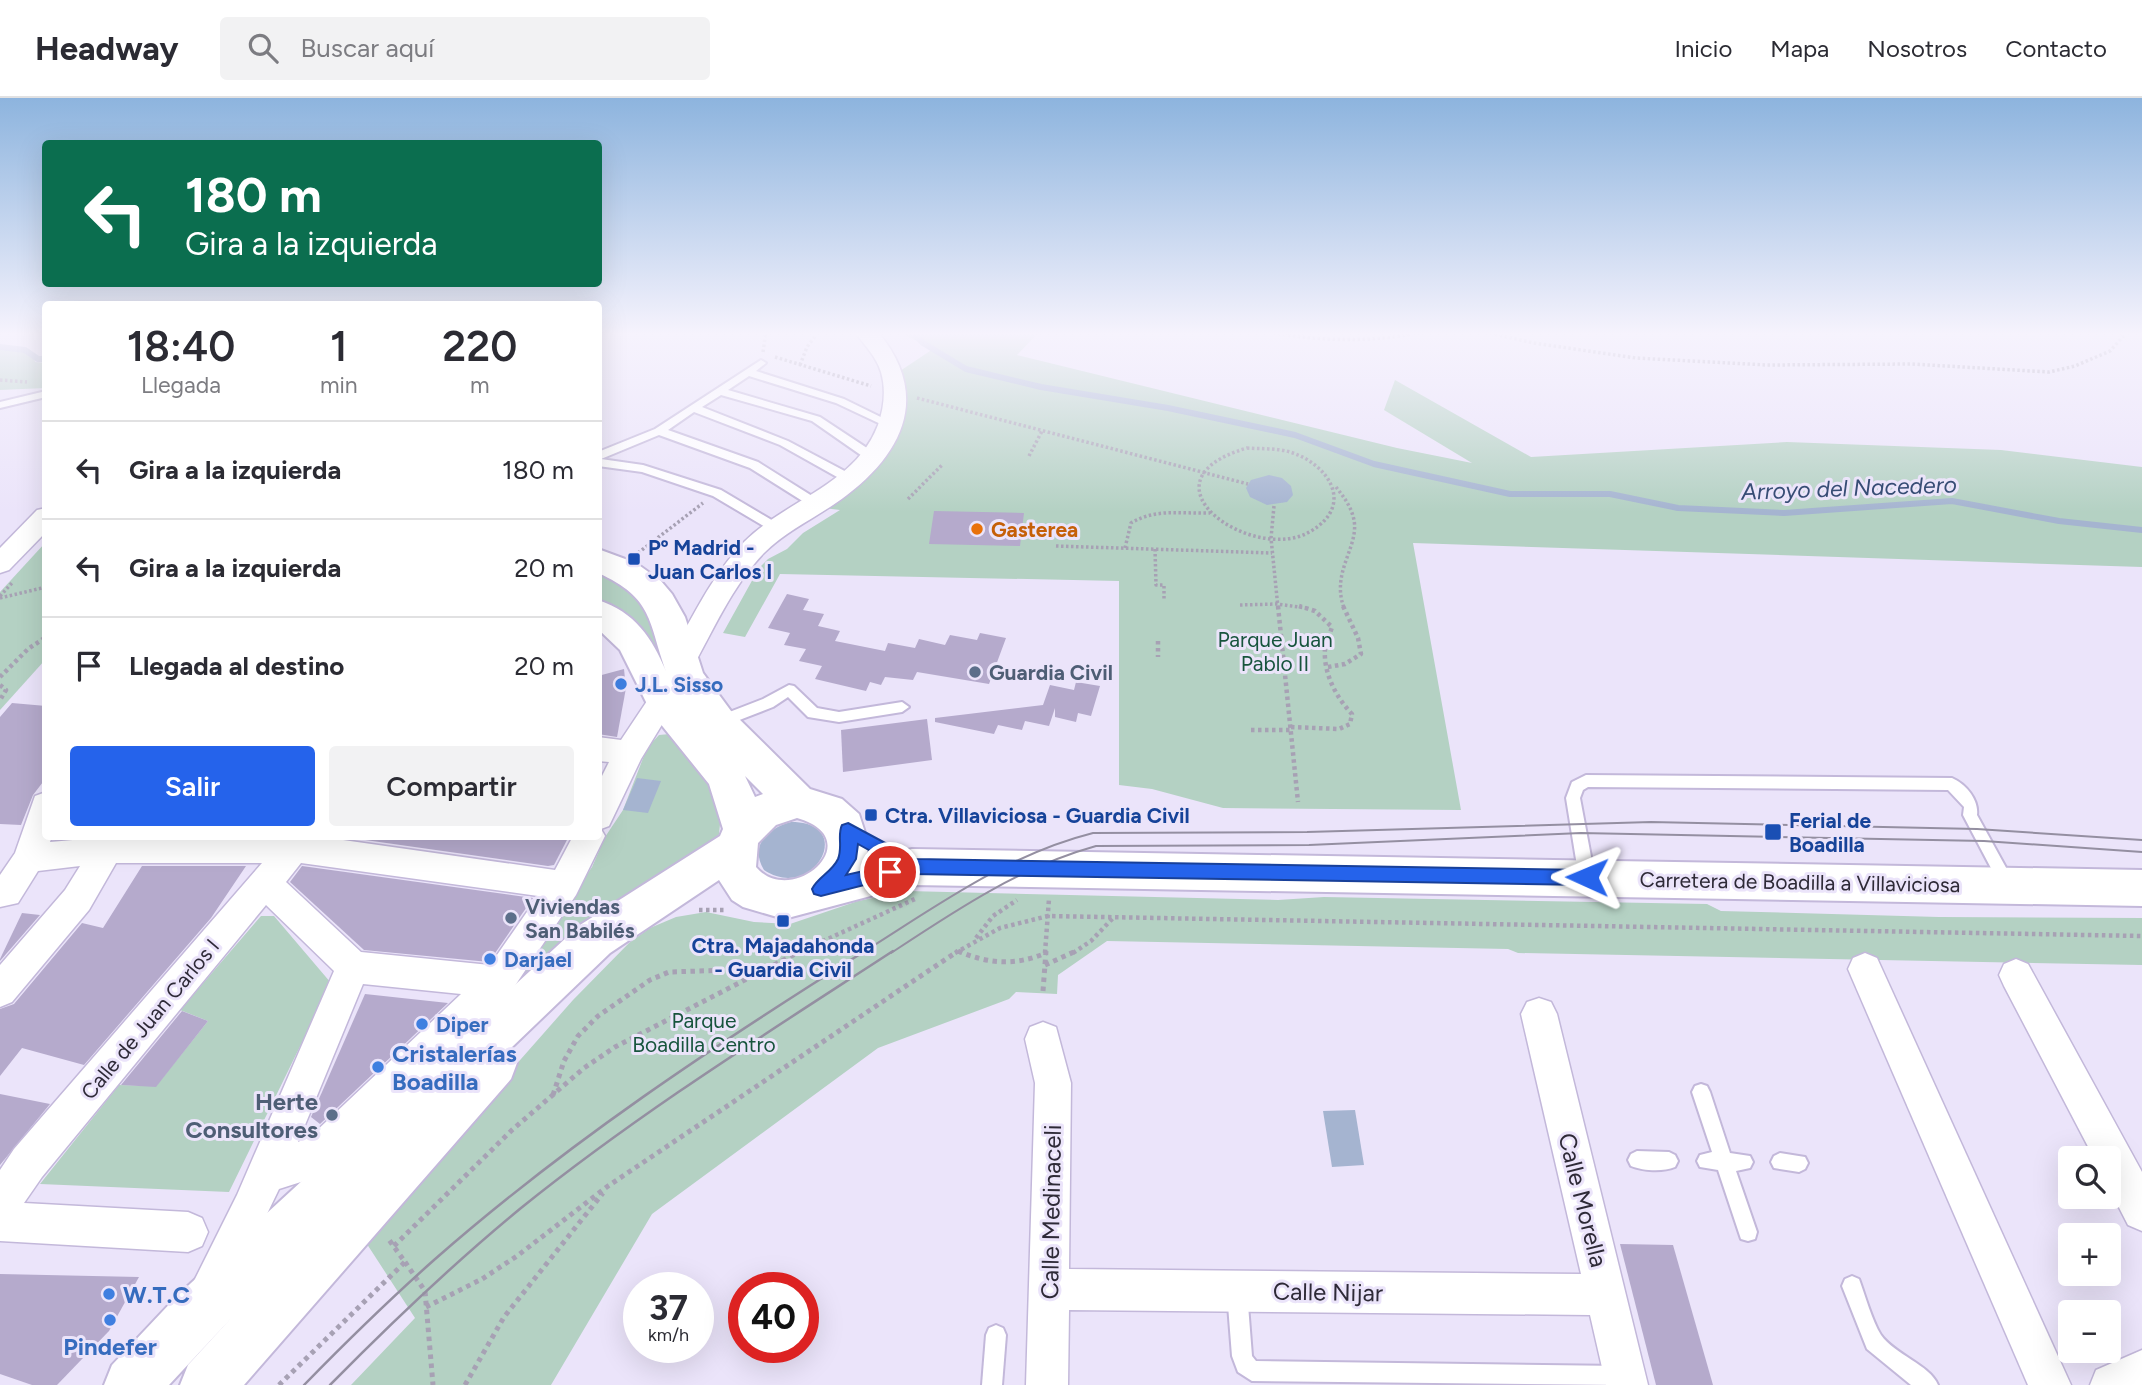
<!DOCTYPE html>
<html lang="es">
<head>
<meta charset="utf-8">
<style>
	:root { --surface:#fff; --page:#f2f2f3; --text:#2b2b33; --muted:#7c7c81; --line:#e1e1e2; --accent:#2563eb }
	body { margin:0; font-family:Figtree,sans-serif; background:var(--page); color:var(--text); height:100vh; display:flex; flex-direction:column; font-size:26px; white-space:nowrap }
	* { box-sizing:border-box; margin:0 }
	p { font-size:23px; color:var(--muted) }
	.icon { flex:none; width:38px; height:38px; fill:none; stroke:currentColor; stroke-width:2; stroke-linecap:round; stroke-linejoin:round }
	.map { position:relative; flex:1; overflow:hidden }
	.side { position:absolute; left:42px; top:203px; width:560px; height:539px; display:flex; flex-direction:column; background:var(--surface); border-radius:7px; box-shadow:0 7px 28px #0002 }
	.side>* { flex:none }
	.top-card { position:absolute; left:42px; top:42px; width:560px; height:147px; border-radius:7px; box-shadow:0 7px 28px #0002; background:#0b6e4f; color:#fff; overflow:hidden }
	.tools { position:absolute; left:2058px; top:1048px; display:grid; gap:14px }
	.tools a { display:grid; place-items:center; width:63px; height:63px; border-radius:7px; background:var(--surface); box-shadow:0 7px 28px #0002; font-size:35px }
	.speed { position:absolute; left:623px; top:1174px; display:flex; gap:14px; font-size:35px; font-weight:700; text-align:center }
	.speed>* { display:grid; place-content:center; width:91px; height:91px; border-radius:50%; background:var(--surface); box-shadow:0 7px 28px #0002; line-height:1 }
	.speed small { font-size:18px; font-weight:400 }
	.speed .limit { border:10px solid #d22; background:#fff; color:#111 }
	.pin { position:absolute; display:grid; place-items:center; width:60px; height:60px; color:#fff; margin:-30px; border:4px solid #fff; border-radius:50%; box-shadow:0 2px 7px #0007 }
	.me { position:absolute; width:77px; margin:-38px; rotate:271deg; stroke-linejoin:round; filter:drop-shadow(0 0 5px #0008) }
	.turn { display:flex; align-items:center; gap:24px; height:147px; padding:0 28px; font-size:32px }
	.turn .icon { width:91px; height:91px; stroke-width:2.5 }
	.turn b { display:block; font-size:49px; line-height:60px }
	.eta { display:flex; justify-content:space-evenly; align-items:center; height:119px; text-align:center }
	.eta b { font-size:42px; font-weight:600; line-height:49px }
	.primary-button { display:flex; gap:14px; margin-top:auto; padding:14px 28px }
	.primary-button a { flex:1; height:80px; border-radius:7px; background:var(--accent); color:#fff; font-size:28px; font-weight:600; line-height:80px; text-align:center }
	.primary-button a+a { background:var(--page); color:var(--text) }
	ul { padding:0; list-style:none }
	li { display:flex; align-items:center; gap:21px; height:98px; padding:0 28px; border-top:2px solid var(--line) }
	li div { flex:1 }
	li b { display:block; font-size:26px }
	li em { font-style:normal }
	header { display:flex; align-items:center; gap:42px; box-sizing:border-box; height:98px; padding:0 35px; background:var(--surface); border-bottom:2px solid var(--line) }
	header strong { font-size:33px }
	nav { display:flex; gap:38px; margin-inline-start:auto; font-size:24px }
	.search { width:490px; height:63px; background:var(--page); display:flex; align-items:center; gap:18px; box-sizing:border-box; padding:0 24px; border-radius:7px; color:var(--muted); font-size:26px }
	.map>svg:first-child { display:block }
</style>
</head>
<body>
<header>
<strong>Headway</strong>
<div class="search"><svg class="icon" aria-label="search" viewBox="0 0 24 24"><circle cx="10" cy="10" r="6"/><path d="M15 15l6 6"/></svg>Buscar aquí</div>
<nav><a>Inicio</a><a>Mapa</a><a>Nosotros</a><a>Contacto</a></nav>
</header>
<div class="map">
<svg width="2142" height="1287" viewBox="0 0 2142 1287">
	<rect width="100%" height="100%" fill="#ebe4fa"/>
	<g fill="#b4d1c3">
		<polygon points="899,234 1039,234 1017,257 1397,350 1472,365 1384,312 1395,282 1531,359 1787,344 2001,352 2142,369 2142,469 1413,445 1461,712 1223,710 1152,691 1119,687 1119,483 780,476 745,539 723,535 759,470 768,461 787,451 803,435 840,412 824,410 858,384 900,273 933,251"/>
		<polygon points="0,250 32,254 35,264 45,265 45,290 0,292"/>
		<polygon points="45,445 45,562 0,612 0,494"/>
		<path d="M598,475L608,478L644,500L669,572C646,536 636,524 599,503Z"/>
		<polygon points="670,636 714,690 722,708 718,745 510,896 529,861 592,769 605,739 623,712 647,650 659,637"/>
		<polygon points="907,793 1278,802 1324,799 1707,806 1721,813 1939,819 2142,820 2142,867 1518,855 1508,851 1107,843 1058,877 1057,896 1016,894 1009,901 878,950 652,1116 551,1287 351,1287 415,1220 363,1140 573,902 629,845 650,830 676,819 706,814 754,824 790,826 858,803"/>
		<polygon points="261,818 274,818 331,885 229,1094 40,1086 119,987 156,988 208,923 180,912"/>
	</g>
	<g fill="#a5b4d0">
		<polygon points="1269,377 1282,380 1291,388 1293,397 1287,404 1267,407 1250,399 1246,390 1251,382"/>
		<polygon points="637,680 661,683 648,715 623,712"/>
		<path d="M791,724C858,724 813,805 764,772C749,747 768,730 791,724Z"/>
		<polygon points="1355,1012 1364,1067 1332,1069 1323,1013"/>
	</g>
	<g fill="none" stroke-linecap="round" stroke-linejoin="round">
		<g stroke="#a5b4d0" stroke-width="6">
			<polyline points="912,234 923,245 966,271 1041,289 1168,310 1295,337 1374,366 1510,396 1610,396 1678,410 1784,415 1952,403 2059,423 2142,432"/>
			<polyline points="0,249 25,252 38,261 46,261"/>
		</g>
	</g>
	<g fill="#b5aacc">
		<polygon points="934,413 1024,415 1020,448 929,446"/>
		<polygon points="787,496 809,501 803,512 824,516 818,528 840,533 835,543 885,553 888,545 915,550 919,541 945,547 950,537 977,542 980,535 1006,540 989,586 917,574 913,582 885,579 881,587 870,584 866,593 815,581 822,568 799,563 806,551 784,547 790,535 768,530"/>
		<polygon points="624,571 626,590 617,639 598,636 598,578"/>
		<polygon points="1076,584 1100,588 1091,618 1078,615 1076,624 1055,619 1055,610 1049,628 1025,623 1022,632 998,627 994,636 935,624 935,620 1043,607 1050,587 1074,592"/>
		<polygon points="12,605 46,608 46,680 33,697 21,727 0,726 0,619"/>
		<polygon points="927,621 932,662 843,674 841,632"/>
		<polygon points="337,738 569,738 554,767 548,768"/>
		<polygon points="142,768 246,768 211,820 84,967 22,950 0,978 0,911 14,906 82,825 103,830"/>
		<polygon points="302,768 533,800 489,864 364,852 290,784"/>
		<polygon points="22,815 40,817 0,863 0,861"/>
		<polygon points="365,896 448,905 320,1026 311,1019"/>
		<polygon points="182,913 208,923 156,989 121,987"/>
		<polygon points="0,996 50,1006 0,1067"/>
		<polygon points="1620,1146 1673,1147 1713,1287 1656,1287"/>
		<polygon points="0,1176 139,1179 109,1233 57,1287 32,1287 0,1276"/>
	</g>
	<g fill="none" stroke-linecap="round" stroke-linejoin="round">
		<defs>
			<g id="lane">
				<polygon points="761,262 766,265 756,273 844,301 897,327 891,330 887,329 836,305 749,278 728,292 820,319 876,356 876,362 868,362 812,323 721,297 702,309 788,343 854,378 854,384 846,384 780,347 694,314 668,332 758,364 820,403 820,409 812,409 750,370 659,337 601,361 643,367 721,392 780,427 782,430 780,433 772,433 713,398 642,374 598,368 598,354 655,331"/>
				<polygon points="46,293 46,299 0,310 0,304"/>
				<polygon points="789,587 794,588 817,610 839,614 902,604 909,609 902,614 839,624 808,619 788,599 773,609 724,628 714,628 712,624 714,620 763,601"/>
				<path d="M1586,677L1952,680C1966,686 1979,702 1977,717L2015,786L2012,791L2007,793L2002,791L1963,717L1964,709L1948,692L1588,689L1583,692L1580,700L1595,780L1592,785L1587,787L1582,785L1579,780L1566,700L1572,684Z"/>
				<polygon points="1701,986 1707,988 1710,994 1730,1055 1750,1058 1753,1064 1750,1070 1736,1073 1757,1134 1755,1141 1748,1143 1741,1141 1718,1072 1700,1069 1697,1063 1700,1057 1712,1054 1692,994 1695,988"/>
				<path d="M1637,1053L1669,1054L1675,1057L1678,1063L1675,1069C1663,1074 1643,1073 1631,1068L1628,1062L1631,1056Z"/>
				<polygon points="1780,1055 1805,1059 1808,1065 1805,1071 1799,1074 1774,1070 1771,1064 1774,1058"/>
				<path d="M1852,1178L1859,1181C1865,1197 1872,1223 1881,1237C1894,1256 1930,1267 1938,1287H1911L1867,1251L1842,1188L1845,1181Z"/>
				<polygon points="1237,1184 1244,1187 1247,1194 1252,1258 1256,1263 1622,1268 1629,1271 1632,1278 1629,1285 1624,1287 1252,1283 1238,1274 1232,1258 1227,1194 1230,1187"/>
				<polygon points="996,1227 1003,1230 1006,1237 1002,1287 982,1287 986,1237 989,1230"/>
			</g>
			<g id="street">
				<path d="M855,234H878C929,295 906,352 847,397C820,418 788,431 764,455C732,488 713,533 691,572L681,576L671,572L667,565C690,524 711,478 744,444C787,401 855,387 878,327C884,310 886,291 881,274C876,258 865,248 855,234Z"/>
				<polygon points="46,410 46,434 9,472 0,475 0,450 37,412"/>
				<path d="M663,591L673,594L677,602L641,661L609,728L601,731L605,738L576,797L510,895L337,1064L304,1083L279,1091L228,1197L214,1203L200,1197L194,1183L237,1097L334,873L266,807L42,1079L24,1105L188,1114L202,1120L208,1134L202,1148L188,1154L0,1143V1072L14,1051L262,765H116L89,812L12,904L0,909V867L65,792L80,768L38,773L18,805L0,809V777L15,755L35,698L46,694V738H52L50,744L107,739L315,738L555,772L573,738H598V686L609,664L598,663V639L621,642L653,594ZM301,765L538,798L490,867L361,854L286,784ZM363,886L461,896L311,1038L298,1044Z"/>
				<polygon points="1865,855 1877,860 2071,1287 2028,1287 1848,871 1853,860"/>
				<polygon points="2016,861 2028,866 2142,1074 2142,1133 2128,1127 2109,1090 2109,1060 2094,1060 2004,888 1999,877 2004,866"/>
				<polygon points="1539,900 1551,904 1557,916 1648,1287 1606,1287 1590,1217 1069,1212 1068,1287 1026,1287 1035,985 1025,941 1030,929 1043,924 1056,929 1071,985 1069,1171 1581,1176 1521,916 1527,904"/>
				<polygon points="2142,1252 2142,1287 2090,1287 2096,1272"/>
			</g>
			<path id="secondary" d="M598,451L636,465L661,483L672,496L685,519L703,575L731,613L810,691L842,701L859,716L869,747L865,762L912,751L2142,772V808L912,787L784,821L743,809L732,802L719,782L610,855L511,950L517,965L511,981L244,1287H180L188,1267L235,1216L169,1287H104L112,1267L178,1197L580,827L720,738L723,731L709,686L651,614L620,552L598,531V502C635,514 652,540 666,573C648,524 654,500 598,475ZM745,678L763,696L755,699ZM797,720C871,741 792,811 756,769L758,745L776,727Z"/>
		</defs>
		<use href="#lane" stroke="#c3b8da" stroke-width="4"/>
		<use href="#street" stroke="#c3b8da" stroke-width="3"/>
		<use href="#secondary" stroke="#c3b8da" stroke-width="4"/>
		<g stroke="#a7a1b4" stroke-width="3.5" stroke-dasharray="2.5 2.5" stroke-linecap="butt">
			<path d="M1268,234C1320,243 1370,245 1422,234"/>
			<polyline points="1485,234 1534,245 1636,260 1767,267 1912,266 2049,274 2075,268 2110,253 2127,234"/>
			<polyline points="763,254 766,234"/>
			<polyline points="775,259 871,288"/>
			<polyline points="800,267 807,249 818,234"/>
			<polyline points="0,282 27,284"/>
			<polyline points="917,300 1248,386"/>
			<path d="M1247,350C1260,351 1277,350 1290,354C1329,366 1355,407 1311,433C1255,468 1131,384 1247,350Z"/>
			<polyline points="1029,358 1042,333"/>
			<path d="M1336,389C1343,398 1350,407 1353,418C1362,447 1330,472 1344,510"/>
			<polyline points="908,401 943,366"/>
			<polyline points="1274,408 1271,440 1278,510"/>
			<polyline points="1056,448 1272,455"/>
			<path d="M1125,450L1131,425C1156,410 1182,416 1210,415"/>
			<polyline points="1155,451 1156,487 1164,487 1164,501"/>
			<polyline points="638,455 703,405"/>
			<polyline points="0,498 12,485"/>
			<polyline points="0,500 46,489"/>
			<polyline points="1240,507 1277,506 1306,510"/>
		</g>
		<g stroke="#a7a1b4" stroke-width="4.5" stroke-dasharray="3.5 3.5" stroke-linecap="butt">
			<polyline points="1278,508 1298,704"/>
			<polyline points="1158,543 1158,559"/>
			<polyline points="1328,569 1345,566 1361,556 1358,540 1343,508"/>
			<polyline points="1252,571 1285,572"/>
			<polyline points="0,579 28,551 46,539"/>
			<polyline points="0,587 6,592 0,602"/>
			<path d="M1291,629L1339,631L1350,626L1352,616C1336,599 1323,575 1325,550C1326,543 1330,536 1332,529L1315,513L1299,508"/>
			<polyline points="1251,632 1291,632"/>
			<polyline points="699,812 726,812"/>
			<polyline points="976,840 993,818 1017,802"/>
			<polyline points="958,853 962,855"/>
			<polyline points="797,855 915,801"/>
			<polyline points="955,855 1000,830 1048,818 2142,838"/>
			<polyline points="1045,855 1049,801"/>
			<polyline points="1073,855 1091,843 1113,820"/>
		</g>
		<g stroke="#a7a1b4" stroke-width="5" stroke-dasharray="4.5 4.5" stroke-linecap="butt">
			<path d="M958,853C988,866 1015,868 1046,855"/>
			<polyline points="1045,867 1076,853"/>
			<polyline points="1043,893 1046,853"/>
			<polyline points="553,997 564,963 578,938 598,918 650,882 669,874 762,871"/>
			<polyline points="394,1148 512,1032 584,970 615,949 801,853"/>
			<polyline points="405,1164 425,1193 433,1287"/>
			<polyline points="426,1209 482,1181 517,1158 608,1088 958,853"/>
			<polyline points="279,1287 405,1164 387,1139"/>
			<polyline points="465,1287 504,1219 603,1095"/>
		</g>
		<use href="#lane" fill="#fff" fill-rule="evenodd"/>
		<use href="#street" fill="#fff" fill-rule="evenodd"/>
		<use href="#secondary" fill="#fff" fill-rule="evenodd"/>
		<g stroke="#948fa1" stroke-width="2">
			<path d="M862,855C937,808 1006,757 1093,735L1307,734L1651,724L1977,731L2142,742"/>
			<path d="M891,855C956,812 1020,769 1096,748L1309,747L1581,735L1984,743L2142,754"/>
		</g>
		<g stroke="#948fa1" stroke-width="2.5">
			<path d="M304,1287C346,1244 389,1202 434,1162C567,1045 715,947 865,853"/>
			<path d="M330,1287C391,1225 454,1165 521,1110C639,1015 767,935 893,853"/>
		</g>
	</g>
	<linearGradient id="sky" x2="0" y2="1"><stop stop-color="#8db4de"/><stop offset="0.57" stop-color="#f6f3fd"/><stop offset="1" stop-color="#f6f3fd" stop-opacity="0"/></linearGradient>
	<rect width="2142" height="414" fill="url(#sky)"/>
	<path fill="#2563eb" stroke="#184099" stroke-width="2" d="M848,725L915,761L1587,772L1593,774L1596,779L1593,785L1587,787L912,776L858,746L856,761L846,777L890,767L896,769L898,774L896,779L821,798L814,796L812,791C818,779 832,774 838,761C843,749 837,737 842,727Z"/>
	<circle fill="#e8710a" stroke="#ebe4fa" stroke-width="2.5" cx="977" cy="431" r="7"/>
	<g fill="#1a4fb4" stroke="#ebe4fa" stroke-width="2.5">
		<rect x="627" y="454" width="14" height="14" rx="3.5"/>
		<rect x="864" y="710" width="14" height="14" rx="3.5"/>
		<rect x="1764" y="725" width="18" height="18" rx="3.5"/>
		<rect x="776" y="816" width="14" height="14" rx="3.5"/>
	</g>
	<g fill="#5c6f8a" stroke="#ebe4fa" stroke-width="2.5">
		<circle cx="975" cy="574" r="7"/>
		<circle cx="511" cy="820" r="7"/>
		<circle cx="332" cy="1017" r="7"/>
	</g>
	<g fill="#3f7fe0" stroke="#ebe4fa" stroke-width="2.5">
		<circle cx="621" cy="586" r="7"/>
		<circle cx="490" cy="861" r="7"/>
		<circle cx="422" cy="926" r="7"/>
		<circle cx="378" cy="969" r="7"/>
		<circle cx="109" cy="1196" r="7"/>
		<circle cx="110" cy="1222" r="7"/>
	</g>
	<g text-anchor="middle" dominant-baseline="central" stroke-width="6" stroke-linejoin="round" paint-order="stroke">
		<g font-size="21" font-weight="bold" fill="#c56008" stroke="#ebe4fa" text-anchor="start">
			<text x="991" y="431">Gasterea</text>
		</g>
		<g font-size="21" font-weight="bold" fill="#164399" stroke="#ebe4fa" text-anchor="start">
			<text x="648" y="449">Pº Madrid -<tspan x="648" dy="24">Juan Carlos I</tspan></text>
			<text x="885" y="717">Ctra. Villaviciosa - Guardia Civil</text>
			<text x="1789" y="722">Ferial de<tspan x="1789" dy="24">Boadilla</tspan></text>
			<text x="783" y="847" text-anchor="middle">Ctra. Majadahonda<tspan x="783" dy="24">- Guardia Civil</tspan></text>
		</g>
		<g font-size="21" fill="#17543d" stroke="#ebe4fa">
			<text x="1275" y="541">Parque Juan<tspan x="1275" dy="24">Pablo II</tspan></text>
			<text x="704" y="922">Parque<tspan x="704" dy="24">Boadilla Centro</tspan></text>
		</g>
		<g font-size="21" font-weight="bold" fill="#4e5e75" stroke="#ebe4fa" text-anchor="start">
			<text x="989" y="574">Guardia Civil</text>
			<text x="525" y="808">Viviendas<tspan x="525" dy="24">San Babilés</tspan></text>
		</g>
		<g font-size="21" font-weight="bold" fill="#366cbe" stroke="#ebe4fa" text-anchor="start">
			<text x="635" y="586">J.L. Sisso</text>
			<text x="504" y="861">Darjael</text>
			<text x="436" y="926">Diper</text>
		</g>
		<g font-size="21" fill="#2e2a37" stroke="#ebe4fa">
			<text transform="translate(1800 784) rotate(1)">Carretera de Boadilla a Villaviciosa</text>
			<text transform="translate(150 921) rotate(-50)">Calle de Juan Carlos I</text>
		</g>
		<g font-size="23" font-style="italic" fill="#374d75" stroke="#ebe4fa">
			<text transform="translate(1849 390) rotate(-2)">Arroyo del Nacedero</text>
		</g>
		<g font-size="24" font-weight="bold" fill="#366cbe" stroke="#ebe4fa" text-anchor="start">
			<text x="392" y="955">Cristalerías<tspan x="392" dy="28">Boadilla</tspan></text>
			<text x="123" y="1196">W.T.C</text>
			<text x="110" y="1248" text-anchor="middle">Pindefer</text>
		</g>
		<g font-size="24" font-weight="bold" fill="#4e5e75" stroke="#ebe4fa" text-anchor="end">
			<text x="318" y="1003">Herte<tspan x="318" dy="28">Consultores</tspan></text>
		</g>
		<g font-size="24" fill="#2e2a37" stroke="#ebe4fa">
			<text transform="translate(1583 1102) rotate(76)">Calle Morella</text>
			<text transform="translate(1051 1114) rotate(-89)">Calle Medinaceli</text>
			<text transform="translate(1328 1194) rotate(1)">Calle Nijar</text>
		</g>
	</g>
</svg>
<div class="tools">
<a><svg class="icon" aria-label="search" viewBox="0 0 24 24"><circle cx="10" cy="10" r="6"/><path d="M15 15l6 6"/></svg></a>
<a>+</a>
<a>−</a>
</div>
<div class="speed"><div>37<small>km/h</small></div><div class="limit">40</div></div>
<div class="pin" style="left:890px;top:774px;background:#d93025"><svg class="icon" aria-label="arrive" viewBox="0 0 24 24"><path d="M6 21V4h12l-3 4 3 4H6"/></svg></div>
<svg class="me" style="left:1587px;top:779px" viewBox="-20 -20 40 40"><path d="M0-17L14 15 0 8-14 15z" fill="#2563eb" stroke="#fff" stroke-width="4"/></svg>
<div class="top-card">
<div class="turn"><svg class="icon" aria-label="left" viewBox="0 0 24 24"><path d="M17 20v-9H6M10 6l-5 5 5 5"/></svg><div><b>180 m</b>Gira a la izquierda</div></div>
</div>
<section class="side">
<div class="eta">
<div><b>18:40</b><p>Llegada</p></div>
<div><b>1</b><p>min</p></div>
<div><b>220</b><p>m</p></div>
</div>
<ul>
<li><svg class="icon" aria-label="left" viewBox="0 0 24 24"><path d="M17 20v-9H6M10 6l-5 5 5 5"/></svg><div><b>Gira a la izquierda</b></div><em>180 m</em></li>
<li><svg class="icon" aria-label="left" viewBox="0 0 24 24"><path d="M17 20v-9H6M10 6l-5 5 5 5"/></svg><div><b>Gira a la izquierda</b></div><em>20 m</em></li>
<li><svg class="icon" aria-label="arrive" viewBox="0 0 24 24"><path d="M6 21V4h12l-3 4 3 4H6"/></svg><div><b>Llegada al destino</b></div><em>20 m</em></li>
</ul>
<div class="primary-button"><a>Salir</a><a>Compartir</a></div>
</section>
</div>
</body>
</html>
